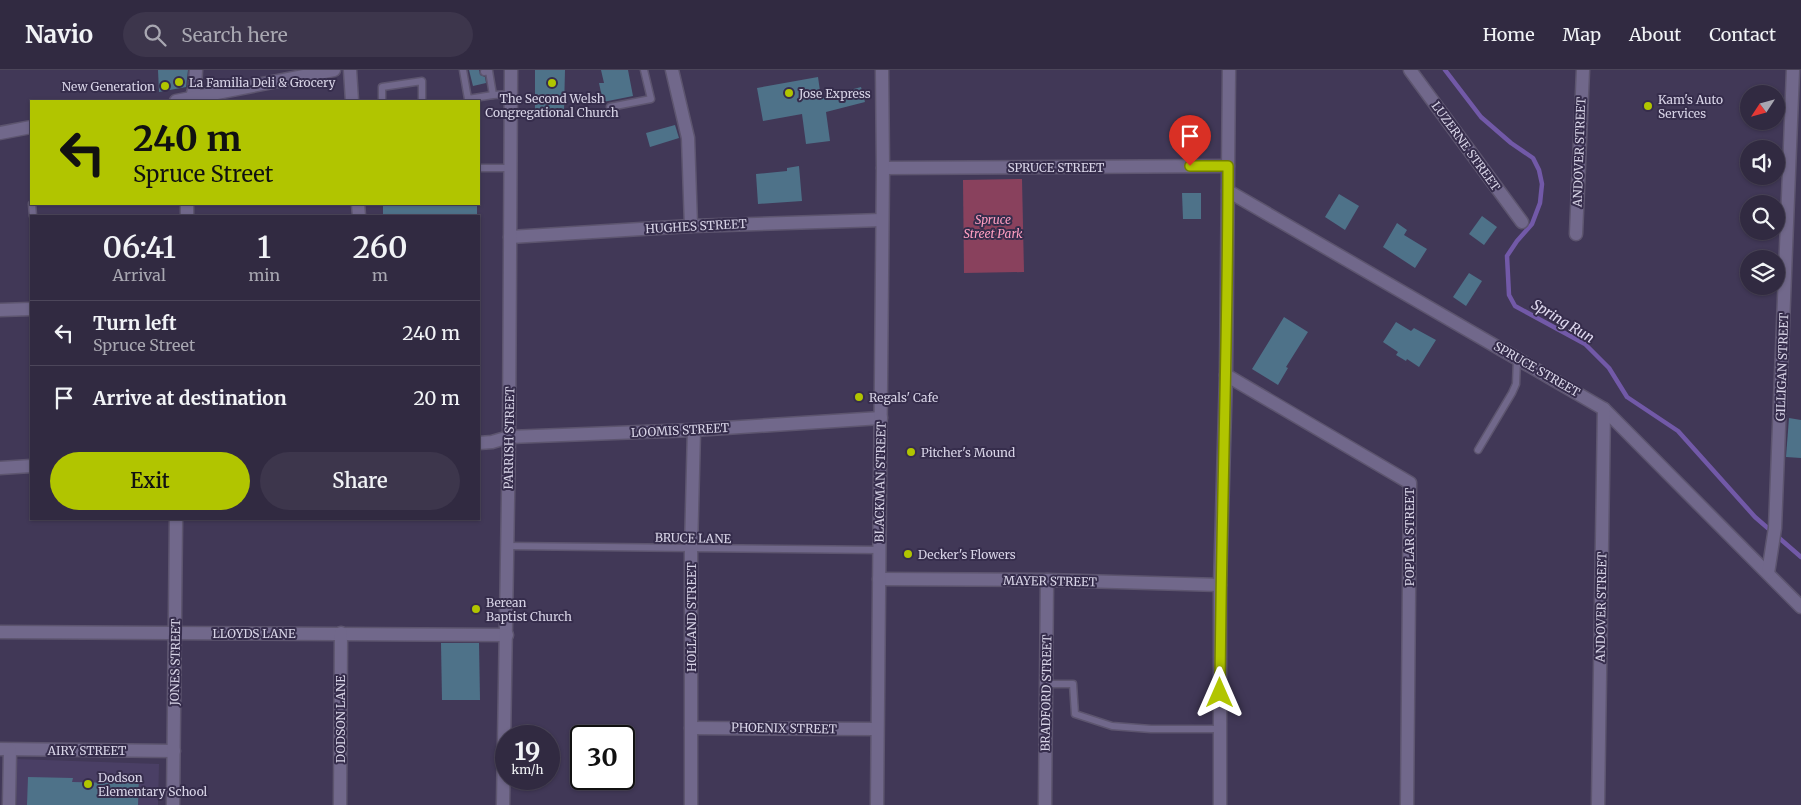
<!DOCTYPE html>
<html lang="en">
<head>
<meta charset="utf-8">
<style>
	:root { --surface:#312a41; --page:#3d364c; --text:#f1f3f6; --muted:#a8a7b1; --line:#4c465a; --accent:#b1c500 }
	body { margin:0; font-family:Merriweather,serif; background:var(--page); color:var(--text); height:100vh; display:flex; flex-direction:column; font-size:19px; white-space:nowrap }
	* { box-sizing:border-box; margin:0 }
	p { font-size:16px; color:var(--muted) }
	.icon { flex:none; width:28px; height:28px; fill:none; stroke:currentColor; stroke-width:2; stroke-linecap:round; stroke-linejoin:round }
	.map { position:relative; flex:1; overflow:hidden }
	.drawer { position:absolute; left:30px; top:145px; width:450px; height:305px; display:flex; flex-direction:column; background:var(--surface); border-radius:0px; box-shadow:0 1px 4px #0004,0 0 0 1px var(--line) }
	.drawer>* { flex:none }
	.banner { position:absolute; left:30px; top:30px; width:450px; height:105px; border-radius:0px; box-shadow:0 1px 4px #0004,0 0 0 1px var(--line); background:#b1c500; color:#111; overflow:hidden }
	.needle { width:32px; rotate:234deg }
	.buttons { position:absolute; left:1740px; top:15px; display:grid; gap:10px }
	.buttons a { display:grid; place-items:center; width:45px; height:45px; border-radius:50%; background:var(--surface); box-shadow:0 1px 4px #0004,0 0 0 1px var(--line); font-size:25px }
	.speed { position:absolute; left:495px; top:655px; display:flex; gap:10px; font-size:25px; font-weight:700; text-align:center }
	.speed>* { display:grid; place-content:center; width:65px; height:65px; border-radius:50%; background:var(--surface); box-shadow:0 1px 4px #0004,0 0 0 1px var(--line); line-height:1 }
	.speed small { font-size:12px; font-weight:400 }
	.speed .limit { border:2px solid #111; border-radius:8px; background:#fff; color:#111 }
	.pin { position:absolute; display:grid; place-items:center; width:42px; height:42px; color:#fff; margin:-51px -21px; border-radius:50% 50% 50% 0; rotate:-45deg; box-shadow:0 0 5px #0007 }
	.pin .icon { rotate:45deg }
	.me { position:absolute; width:55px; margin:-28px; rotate:0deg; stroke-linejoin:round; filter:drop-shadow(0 0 4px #0008) }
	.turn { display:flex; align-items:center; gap:18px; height:105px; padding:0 20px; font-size:22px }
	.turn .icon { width:65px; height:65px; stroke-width:2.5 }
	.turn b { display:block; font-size:35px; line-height:42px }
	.eta { display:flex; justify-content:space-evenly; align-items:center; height:85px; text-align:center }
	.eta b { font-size:30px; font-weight:600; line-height:35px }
	.button { display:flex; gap:10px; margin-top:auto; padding:10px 20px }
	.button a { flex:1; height:58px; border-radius:30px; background:var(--accent); color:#111; font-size:20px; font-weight:600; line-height:58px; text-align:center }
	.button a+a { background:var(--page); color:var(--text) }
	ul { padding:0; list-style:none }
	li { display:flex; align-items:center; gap:15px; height:65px; padding:0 20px; border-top:1px solid var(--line) }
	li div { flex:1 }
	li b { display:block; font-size:19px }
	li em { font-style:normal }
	header { display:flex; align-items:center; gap:30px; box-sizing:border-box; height:70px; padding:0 25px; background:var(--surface); border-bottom:1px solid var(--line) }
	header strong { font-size:24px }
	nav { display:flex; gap:28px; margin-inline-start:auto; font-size:18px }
	.search { width:350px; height:45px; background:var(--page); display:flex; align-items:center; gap:12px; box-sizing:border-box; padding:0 18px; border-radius:28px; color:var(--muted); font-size:19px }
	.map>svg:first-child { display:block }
</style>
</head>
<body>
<header>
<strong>Navio</strong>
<div class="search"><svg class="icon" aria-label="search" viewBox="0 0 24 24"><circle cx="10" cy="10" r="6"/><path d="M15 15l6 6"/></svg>Search here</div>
<nav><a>Home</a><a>Map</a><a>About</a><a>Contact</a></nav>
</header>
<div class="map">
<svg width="1801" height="735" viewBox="0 0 1801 735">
	<rect width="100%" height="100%" fill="#413857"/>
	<polygon fill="#4a3f65" points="16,689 159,694 158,735 17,735"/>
	<polygon fill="#89415d" points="1022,109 1024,202 964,203 963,110"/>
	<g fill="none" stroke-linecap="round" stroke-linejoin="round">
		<polyline stroke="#7259a8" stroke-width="4.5" points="1445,0 1481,47 1511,73 1533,88 1539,100 1542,114 1540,133 1532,154 1517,171 1507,186 1509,225 1515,236 1585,274 1609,298 1627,327 1678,361 1755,447 1801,487"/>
	</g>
	<g fill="#4e7289">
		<polygon points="158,0 188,0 186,17 159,22"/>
		<polygon points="469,0 479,0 480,5 485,7 486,13 473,16"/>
		<polygon points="535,0 565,0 564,40 535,39"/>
		<polygon points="601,0 628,0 633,26 603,32 599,13 604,13"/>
		<polygon points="818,7 821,28 861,17 865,32 826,42 830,71 806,74 802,44 763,51 757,18"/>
		<polygon points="675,55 679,68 650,77 646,63"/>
		<polygon points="799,96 802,131 758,134 756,104 787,101 787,98"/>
		<polygon points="1182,123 1201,123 1201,149 1183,149"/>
		<polygon points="1339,124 1359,136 1345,160 1325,147"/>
		<rect x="383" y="134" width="94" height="12"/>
		<polygon points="1482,146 1497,157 1484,175 1469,164"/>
		<polygon points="1397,153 1407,160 1404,165 1427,179 1415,198 1383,177"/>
		<polygon points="1469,203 1482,211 1466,236 1453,227"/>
		<polygon points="1284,247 1308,262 1286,297 1288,298 1278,315 1252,299"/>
		<polygon points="1396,252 1411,261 1414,258 1436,270 1419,297 1407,289 1406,291 1396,285 1398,282 1383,272"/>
		<polygon points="1789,348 1801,350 1801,388 1786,387"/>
		<polygon points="441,573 479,573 480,630 442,630"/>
		<polygon points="121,706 139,706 138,735 27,735 28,707 73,708 72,712 121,713"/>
	</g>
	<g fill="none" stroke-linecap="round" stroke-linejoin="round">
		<defs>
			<g id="service">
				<polyline points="463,0 468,29 493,25 511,24"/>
				<polyline points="484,2 489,1 493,25"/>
				<polyline points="382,31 382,17 422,11 422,31"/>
				<polyline points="610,37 651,29 644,0"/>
				<polyline points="479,98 510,98"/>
				<polyline points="32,134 33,146"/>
				<polyline points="1478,380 1512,323 1516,314 1517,289"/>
				<polyline points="507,476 879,480"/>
				<polyline points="1046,614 1073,614 1075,644 1112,656 1151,659 1220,659"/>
			</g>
			<g id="minor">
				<polyline points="350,0 352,31"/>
				<polyline points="672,0 688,68 691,156"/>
				<polyline points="1410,0 1522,152"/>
				<polyline points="191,31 195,16 196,0"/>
				<polyline points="883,98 1228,96"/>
				<polyline points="1228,121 1604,339 1801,537"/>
				<polyline points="358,134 359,146"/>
				<polyline points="187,146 187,134"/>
				<polyline points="1576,164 1583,0"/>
				<polyline points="510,167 691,156 882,150"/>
				<polyline points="0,240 31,239"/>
				<polyline points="1226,305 1410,413 1407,735"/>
				<polyline points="479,373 492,372 509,367 694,360 881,348"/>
				<polyline points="0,398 31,396"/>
				<polyline points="1768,503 1775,458 1793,0"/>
				<polyline points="879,509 1047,510 1220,515"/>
				<polyline points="0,562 507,565"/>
				<polyline points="691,658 877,659"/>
				<polyline points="0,679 174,681"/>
				<polyline points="9,735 10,680"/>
				<polyline points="173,735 176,449"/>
				<polyline points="340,735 341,563"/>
				<polyline points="503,735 509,367 511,0"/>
				<polyline points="691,735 691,479 694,360"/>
				<polyline points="1045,735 1047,510"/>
				<polyline points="1220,735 1220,515 1226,305 1229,0"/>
				<polyline points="1598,735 1604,339"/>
			</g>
			<g id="secondary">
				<polyline points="176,31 334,0"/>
				<polyline points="0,63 31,57"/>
				<polyline points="877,735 883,98 882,0"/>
			</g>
		</defs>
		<use href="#service" stroke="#5d556f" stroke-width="9"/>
		<use href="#minor" stroke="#5d556f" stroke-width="15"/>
		<use href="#secondary" stroke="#5d556f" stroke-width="15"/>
		<use href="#service" stroke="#71688b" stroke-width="6"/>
		<use href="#minor" stroke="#71688b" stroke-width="12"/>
		<use href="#secondary" stroke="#71688b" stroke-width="12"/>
	</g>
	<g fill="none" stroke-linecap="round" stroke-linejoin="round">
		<defs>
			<path id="route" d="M1190,96H1228C1228,272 1221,448 1220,623"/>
		</defs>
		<use href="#route" stroke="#738000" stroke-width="12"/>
		<use href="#route" stroke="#b1c500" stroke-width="9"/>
	</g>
	<g fill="#b1c500" stroke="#362d4c" stroke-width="2">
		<circle cx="179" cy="12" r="5"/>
		<circle cx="552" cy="13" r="5"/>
		<circle cx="165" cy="16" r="5"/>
		<circle cx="789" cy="23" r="5"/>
		<circle cx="1648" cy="36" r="5"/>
		<circle cx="859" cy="327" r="5"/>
		<circle cx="911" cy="382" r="5"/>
		<circle cx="908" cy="484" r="5"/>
		<circle cx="476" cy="539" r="5"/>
		<circle cx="88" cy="714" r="5"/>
	</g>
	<g text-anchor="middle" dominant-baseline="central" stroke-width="4" stroke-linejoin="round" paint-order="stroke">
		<g font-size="12" fill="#d8d4e7" stroke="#362d4c" text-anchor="start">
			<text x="189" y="12">La Familia Deli &amp; Grocery</text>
			<text x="155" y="16" text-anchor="end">New Generation</text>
			<text x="799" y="23">Jose Express</text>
			<text x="552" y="28" text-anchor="middle">The Second Welsh<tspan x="552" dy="14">Congregational Church</tspan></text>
			<text x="1658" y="29">Kam's Auto<tspan x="1658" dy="14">Services</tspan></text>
			<text x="869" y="327">Regals' Cafe</text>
			<text x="921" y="382">Pitcher's Mound</text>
			<text x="918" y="484">Decker's Flowers</text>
			<text x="486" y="532">Berean<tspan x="486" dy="14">Baptist Church</tspan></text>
			<text x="98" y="707">Dodson<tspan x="98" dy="14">Elementary School</tspan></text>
		</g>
		<g font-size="12" fill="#d8d4e7" stroke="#362d4c">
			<text transform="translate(1466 76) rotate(54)">LUZERNE STREET</text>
			<text transform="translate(1579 82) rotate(-88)">ANDOVER STREET</text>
			<text x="1056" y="97">SPRUCE STREET</text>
			<text transform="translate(696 156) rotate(-3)">HUGHES STREET</text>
			<text transform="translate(1782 297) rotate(-88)">GILLIGAN STREET</text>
			<text transform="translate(1537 299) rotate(30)">SPRUCE STREET</text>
			<text transform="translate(680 360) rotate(-3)">LOOMIS STREET</text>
			<text transform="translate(509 368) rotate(-89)">PARRISH STREET</text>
			<text transform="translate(880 412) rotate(-89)">BLACKMAN STREET</text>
			<text transform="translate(1409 467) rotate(-90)">POPLAR STREET</text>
			<text transform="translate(693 468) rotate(1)">BRUCE LANE</text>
			<text transform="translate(1050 511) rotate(1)">MAYER STREET</text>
			<text transform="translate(1601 537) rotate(-89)">ANDOVER STREET</text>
			<text transform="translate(691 547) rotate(-90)">HOLLAND STREET</text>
			<text x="254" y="563">LLOYDS LANE</text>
			<text transform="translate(175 592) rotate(-89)">JONES STREET</text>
			<text transform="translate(1046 623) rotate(-89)">BRADFORD STREET</text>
			<text transform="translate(340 649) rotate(-90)">DODSON LANE</text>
			<text transform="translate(784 658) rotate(1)">PHOENIX STREET</text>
			<text x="87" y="680">AIRY STREET</text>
		</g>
		<g font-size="12" font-style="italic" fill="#ff9ec1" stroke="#362d4c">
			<text x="993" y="149">Spruce<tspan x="993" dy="14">Street Park</tspan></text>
		</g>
		<g font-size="14" font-style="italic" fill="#e0daf0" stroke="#362d4c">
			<text transform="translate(1563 251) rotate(31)">Spring Run</text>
		</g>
	</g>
</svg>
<div class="buttons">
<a><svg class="needle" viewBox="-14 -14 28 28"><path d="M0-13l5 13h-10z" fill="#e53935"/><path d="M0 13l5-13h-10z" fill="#a8a7b1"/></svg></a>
<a><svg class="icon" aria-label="sound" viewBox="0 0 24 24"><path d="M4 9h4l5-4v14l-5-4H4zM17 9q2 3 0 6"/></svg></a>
<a><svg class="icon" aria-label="search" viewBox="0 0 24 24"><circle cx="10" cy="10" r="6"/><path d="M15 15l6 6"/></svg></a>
<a><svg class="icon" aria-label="layers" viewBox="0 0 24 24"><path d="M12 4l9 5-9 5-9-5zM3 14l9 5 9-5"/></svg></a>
</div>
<div class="speed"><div>19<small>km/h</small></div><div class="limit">30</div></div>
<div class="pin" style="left:1190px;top:96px;background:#d93025"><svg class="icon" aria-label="arrive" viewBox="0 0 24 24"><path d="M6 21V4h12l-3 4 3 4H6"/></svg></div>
<svg class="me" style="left:1220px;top:623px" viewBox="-20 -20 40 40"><path d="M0-17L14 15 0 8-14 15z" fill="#b1c500" stroke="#fff" stroke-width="4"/></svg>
<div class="banner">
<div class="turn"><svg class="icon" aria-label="left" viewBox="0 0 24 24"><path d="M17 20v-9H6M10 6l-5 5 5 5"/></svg><div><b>240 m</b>Spruce Street</div></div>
</div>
<section class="drawer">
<div class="eta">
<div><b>06:41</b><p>Arrival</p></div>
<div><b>1</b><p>min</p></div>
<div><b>260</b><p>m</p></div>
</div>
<ul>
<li><svg class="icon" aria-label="left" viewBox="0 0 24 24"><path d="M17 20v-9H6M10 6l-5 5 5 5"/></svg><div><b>Turn left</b><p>Spruce Street</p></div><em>240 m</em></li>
<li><svg class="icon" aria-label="arrive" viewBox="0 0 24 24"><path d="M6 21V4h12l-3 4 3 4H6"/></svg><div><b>Arrive at destination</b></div><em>20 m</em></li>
</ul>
<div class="button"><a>Exit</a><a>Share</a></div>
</section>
</div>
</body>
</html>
